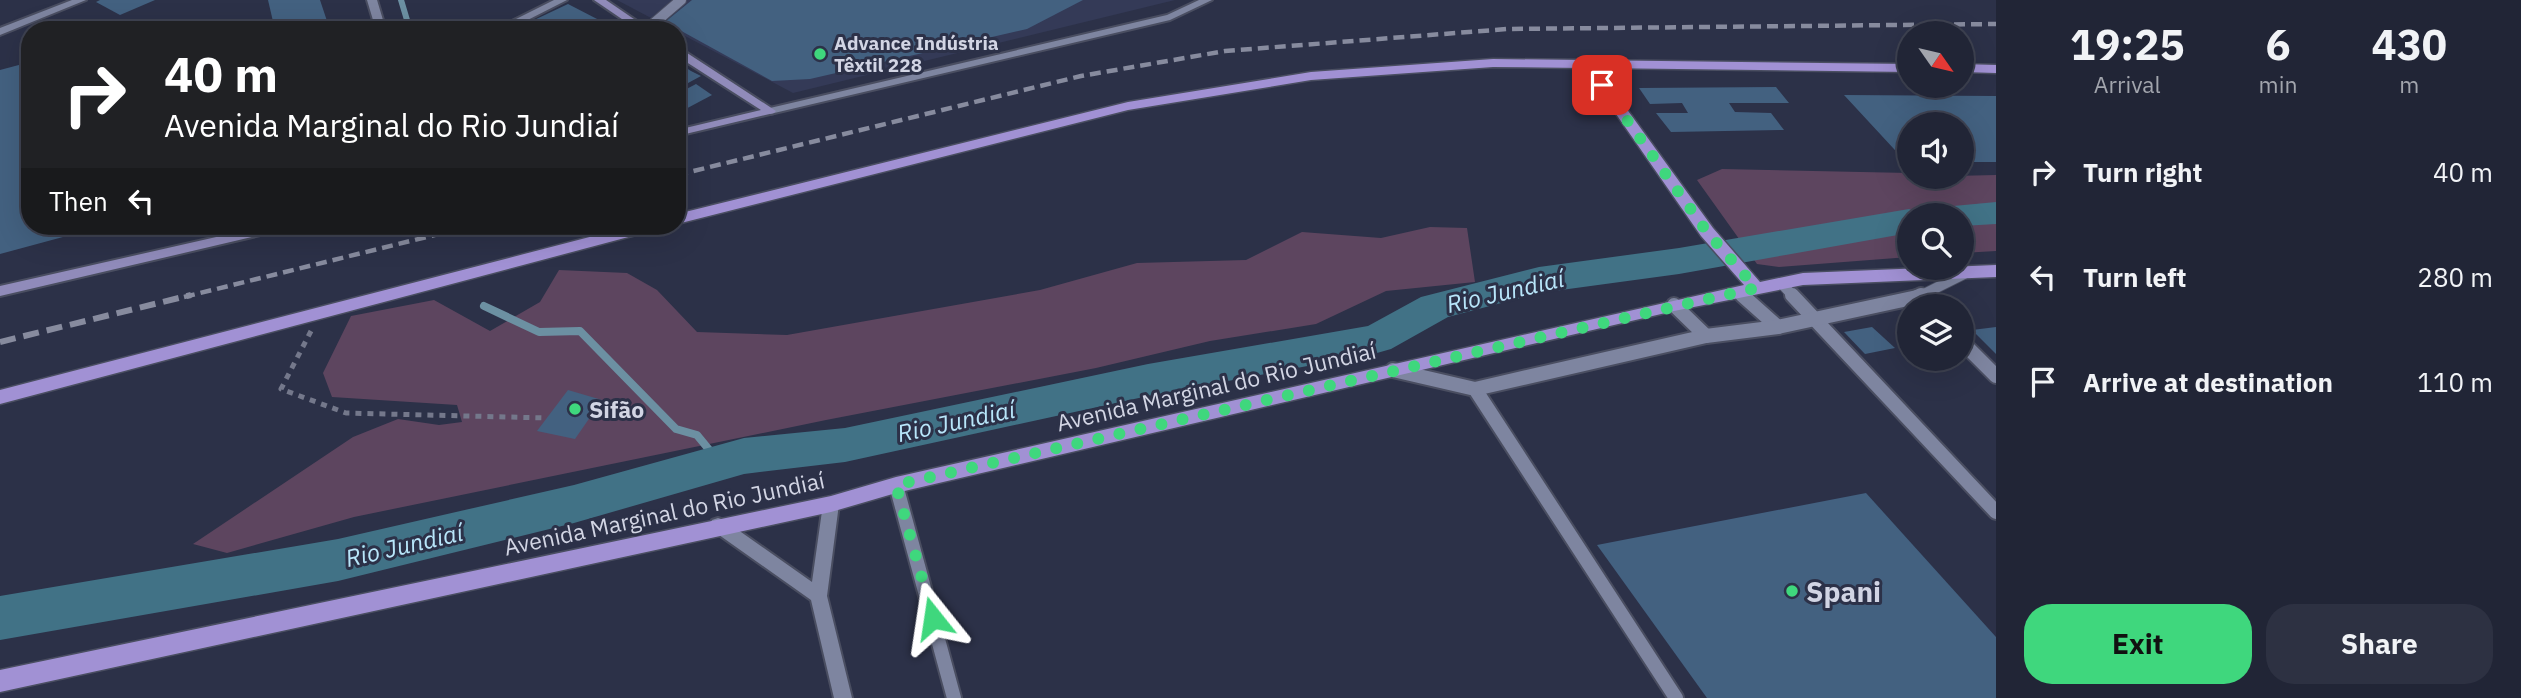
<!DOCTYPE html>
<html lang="en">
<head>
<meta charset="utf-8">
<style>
	:root { --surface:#212536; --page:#2d3142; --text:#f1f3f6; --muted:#a2a5ad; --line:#3e4251; --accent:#3fd77d }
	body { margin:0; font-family:"IBM Plex Sans",sans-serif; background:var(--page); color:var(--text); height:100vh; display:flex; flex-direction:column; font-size:26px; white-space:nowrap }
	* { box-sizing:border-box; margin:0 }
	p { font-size:23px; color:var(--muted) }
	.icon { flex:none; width:38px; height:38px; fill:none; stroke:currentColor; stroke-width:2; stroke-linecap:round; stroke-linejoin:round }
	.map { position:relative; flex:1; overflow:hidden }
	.sheet { display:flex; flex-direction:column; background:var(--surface); width:525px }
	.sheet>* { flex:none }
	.banner { position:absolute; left:21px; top:21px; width:665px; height:214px; border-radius:28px; box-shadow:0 7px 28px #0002,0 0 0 2px var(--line); background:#202124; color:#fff; overflow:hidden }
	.needle { width:46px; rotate:124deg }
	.fabs { position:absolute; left:1897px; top:21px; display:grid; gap:14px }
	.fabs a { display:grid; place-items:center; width:77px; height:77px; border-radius:50%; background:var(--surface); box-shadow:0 7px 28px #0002,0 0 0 2px var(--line); font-size:35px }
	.pin { position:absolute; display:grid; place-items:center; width:60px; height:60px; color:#fff; margin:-30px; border-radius:14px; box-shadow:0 4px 10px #0006 }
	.me { position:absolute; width:77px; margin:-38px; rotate:345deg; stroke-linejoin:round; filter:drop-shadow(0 0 5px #0008) }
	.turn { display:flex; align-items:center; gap:24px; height:147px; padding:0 28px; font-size:32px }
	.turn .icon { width:91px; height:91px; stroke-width:2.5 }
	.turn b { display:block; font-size:49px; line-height:60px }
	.then { display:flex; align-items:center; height:66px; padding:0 28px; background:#0003; gap:14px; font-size:26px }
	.eta { display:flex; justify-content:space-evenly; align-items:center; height:119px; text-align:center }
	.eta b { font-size:42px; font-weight:800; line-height:49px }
	.action { display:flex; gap:14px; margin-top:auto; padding:14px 28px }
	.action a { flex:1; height:80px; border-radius:28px; background:var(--accent); color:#111; font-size:28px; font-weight:800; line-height:80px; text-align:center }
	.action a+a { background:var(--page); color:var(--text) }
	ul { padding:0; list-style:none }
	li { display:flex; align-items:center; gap:21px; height:105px; padding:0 28px }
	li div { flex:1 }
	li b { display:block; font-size:26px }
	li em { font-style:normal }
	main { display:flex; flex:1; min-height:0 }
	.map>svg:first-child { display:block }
</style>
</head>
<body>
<main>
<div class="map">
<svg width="1996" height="698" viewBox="0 0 1996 698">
	<rect width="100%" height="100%" fill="#2c3148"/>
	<polygon fill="#343a57" points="617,0 1175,0 793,93"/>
	<g fill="#5d455f">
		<polygon points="1722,169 1909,173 1909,177 1996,175 1996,251 1962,253 1962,215 1909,215 1909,257 1779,267 1757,264 1697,180"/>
		<polygon points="1430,227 1467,228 1475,282 1386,291 1316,324 1210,341 1096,368 826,420 354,517 227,553 193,544 353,437 398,419 439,425 462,422 457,405 332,397 323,373 351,316 434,300 490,331 540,302 559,270 627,273 657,290 697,332 787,335 1040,290 1137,263 1246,260 1302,232 1381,238"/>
	</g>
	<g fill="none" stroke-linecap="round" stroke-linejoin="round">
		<polyline stroke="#6c90a2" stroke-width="6" points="401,0 410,30"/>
		<polyline stroke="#6c90a2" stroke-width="8" points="484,306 539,332 580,331 676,429 697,435 720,463"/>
		<g fill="#417286" fill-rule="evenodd">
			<polygon points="1996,202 1996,224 1962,226 1962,215 1938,215 1943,207"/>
			<polygon points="1909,209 1923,215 1909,215 1909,233 1679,274 1539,293 1448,317 1391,349 1377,353 1148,396 845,462 744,474 574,523 338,581 0,640 0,596 338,539 574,485 744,438 845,428 1148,364 1368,326 1421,297 1539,267 1679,248"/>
		</g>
	</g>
	<g fill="#436180">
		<polygon points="100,0 155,0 120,15 96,2"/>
		<polygon points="268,0 320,0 330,30 275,30"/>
		<polygon points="692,0 1083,0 1027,29 810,79 772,81 665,22"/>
		<polygon points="568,4 599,20 577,30 513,30"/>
		<polygon points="30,62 30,226 100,227 0,254 0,70"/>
		<polygon points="677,62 691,71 701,76 677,89"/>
		<polygon points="696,84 712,95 680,112 677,110 677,94"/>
		<polygon points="1776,87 1789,103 1729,103 1735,112 1771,113 1784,130 1671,132 1656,113 1688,113 1682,103 1650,104 1639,88"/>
		<polygon points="1844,95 1996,96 1996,162 1962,162 1962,124 1909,124 1909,162 1906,162"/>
		<polygon points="1872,327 1895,348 1865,354 1844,332"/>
		<polygon points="1996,327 1996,354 1972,330"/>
		<polygon points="568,390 602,400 575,439 537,431"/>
		<polygon points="1866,493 1996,637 1996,698 1707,698 1597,545"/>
	</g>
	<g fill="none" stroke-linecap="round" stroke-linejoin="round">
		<defs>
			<g id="lane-far1">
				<polyline points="646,30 681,0"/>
				<polyline points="1781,283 1794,297"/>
				<polyline points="1739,292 1744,297"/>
				<polyline points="1918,297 1968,272"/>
			</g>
			<g id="lane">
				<polyline points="1742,295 1778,327"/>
				<polyline points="1792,295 1996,512"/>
				<polyline points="1921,295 1917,297 1926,306"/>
				<polyline points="1674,305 1706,336"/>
				<polyline points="1962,342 1996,376"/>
				<polyline points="1393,370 1475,389 1676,698"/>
				<polyline points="1475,389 1706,336 1778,327 1917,297"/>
				<polyline points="896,485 954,698"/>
			</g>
			<g id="street">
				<polygon points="72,0 86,0 0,35 0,28"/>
				<polygon points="367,0 377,0 386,30 376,30"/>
				<polygon points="554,0 567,0 508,30 494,30"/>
				<polygon points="1199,0 1212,0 1170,20 770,114 764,111 770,108 1167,15"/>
				<polygon points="831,497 837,499 839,504 827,596 852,698 834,698 811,600 712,530 710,525 712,520 718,518 724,520 812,582 823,504 825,499"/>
			</g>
			<g id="secondary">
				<polygon points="594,0 606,0 650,30 638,30"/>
				<polygon points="677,48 681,49 776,111 774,113 677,136 677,130 761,110 677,56"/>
				<polygon points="265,226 288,226 282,230 0,296 0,286"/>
			</g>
			<g id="primary">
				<polygon points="1493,59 1909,64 1909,72 1597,68 1713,228 1760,282 1803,273 1996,265 1996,277 1803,285 1674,311 896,493 831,512 0,692 0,670 831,496 896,477 1744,285 1701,236 1584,68 1493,67 1311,80 1128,110 677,224 677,214 1128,102 1311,72"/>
				<polygon points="1962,64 1996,65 1996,73 1962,72"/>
				<polygon points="632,226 659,226 651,231 0,404 0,390"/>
			</g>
		</defs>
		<use href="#lane-far1" stroke="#4a4e61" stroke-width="12"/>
		<use href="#lane" stroke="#4a4e61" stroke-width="18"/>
		<use href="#street" stroke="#4a4e61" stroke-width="4"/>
		<use href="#secondary" stroke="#4a4e61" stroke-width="4"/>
		<use href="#primary" stroke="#4a4e61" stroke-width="3"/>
		<polyline stroke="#74788b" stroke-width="5" stroke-dasharray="6 6" stroke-linecap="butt" points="311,331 281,389 346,413 547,418"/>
		<use href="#lane-far1" stroke="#7e85a0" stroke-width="10"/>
		<use href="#lane" stroke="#7e85a0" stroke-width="14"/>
		<use href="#street" fill="#7e85a0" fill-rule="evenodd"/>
		<use href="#secondary" fill="#908bba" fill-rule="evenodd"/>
		<use href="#primary" fill="#a191d4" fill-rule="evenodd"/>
		<g stroke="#878b9e" stroke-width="4.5" stroke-dasharray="11 6" stroke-linecap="butt">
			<polyline points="677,175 1081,76 1225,51 1507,29 1996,24"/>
			<polyline points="184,297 471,226"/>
		</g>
		<polyline stroke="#878b9e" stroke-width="6" stroke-dasharray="16 8" stroke-linecap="butt" points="0,342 191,295"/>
	</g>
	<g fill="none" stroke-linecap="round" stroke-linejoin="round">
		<polyline stroke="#3fd77d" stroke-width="12" stroke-dasharray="0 21.6" points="933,618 896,485 1756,288 1707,232 1602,85"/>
	</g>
	<g fill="#3fd77d" stroke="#2c3148" stroke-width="2.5">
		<circle cx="820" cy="54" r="7"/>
		<circle cx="575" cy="409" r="7"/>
		<circle cx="1792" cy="591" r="7"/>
	</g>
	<g text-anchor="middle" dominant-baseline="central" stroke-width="6" stroke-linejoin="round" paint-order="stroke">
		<g font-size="19" font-weight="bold" fill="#d2d5e4" stroke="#2c3148" text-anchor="start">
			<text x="834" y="43">Advance Indústria<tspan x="834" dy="22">Têxtil 228</tspan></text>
		</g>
		<g font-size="23" fill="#d2d5e4" stroke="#2c3148">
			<text transform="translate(1216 386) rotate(-13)">Avenida Marginal do Rio Jundiaí</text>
			<text transform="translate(664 513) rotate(-12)">Avenida Marginal do Rio Jundiaí</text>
		</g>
		<g font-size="23" font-weight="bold" fill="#d2d5e4" stroke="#2c3148" text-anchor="start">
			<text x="589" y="409">Sifão</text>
		</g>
		<g font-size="24" font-style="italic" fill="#b8e6fa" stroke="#2c3148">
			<text transform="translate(1505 291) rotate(-13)">Rio Jundiaí</text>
			<text transform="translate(956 421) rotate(-12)">Rio Jundiaí</text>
			<text transform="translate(404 545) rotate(-13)">Rio Jundiaí</text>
		</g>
		<g font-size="28" font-weight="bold" fill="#d2d5e4" stroke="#2c3148" text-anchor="start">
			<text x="1806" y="591">Spani</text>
		</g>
	</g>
</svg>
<div class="fabs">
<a><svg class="needle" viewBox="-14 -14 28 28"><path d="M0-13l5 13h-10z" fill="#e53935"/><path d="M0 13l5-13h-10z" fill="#a2a5ad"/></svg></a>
<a><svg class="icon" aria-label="sound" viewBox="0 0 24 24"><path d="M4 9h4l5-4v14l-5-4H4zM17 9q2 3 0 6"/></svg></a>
<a><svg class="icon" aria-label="search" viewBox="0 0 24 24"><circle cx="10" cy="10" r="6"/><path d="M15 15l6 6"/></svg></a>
<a><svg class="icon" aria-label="layers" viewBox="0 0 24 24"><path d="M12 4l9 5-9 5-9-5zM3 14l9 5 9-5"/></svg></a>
</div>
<div class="pin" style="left:1602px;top:85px;background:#d93025"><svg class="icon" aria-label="arrive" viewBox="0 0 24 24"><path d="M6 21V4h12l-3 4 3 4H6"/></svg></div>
<svg class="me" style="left:933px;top:618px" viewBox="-20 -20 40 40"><path d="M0-17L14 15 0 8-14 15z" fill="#3fd77d" stroke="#fff" stroke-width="4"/></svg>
<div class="banner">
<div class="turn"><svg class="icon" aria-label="right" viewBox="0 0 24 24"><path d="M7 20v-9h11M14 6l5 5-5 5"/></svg><div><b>40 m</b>Avenida Marginal do Rio Jundiaí</div></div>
<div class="then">Then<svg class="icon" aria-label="left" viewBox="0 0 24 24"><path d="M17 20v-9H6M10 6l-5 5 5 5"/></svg></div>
</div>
</div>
<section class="sheet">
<div class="eta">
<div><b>19:25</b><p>Arrival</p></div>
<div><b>6</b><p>min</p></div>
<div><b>430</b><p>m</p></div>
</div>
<ul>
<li><svg class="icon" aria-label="right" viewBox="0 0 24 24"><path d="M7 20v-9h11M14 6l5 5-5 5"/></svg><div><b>Turn right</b></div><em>40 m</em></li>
<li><svg class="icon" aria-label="left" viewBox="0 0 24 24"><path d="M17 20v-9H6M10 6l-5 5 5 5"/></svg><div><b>Turn left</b></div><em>280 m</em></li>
<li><svg class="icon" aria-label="arrive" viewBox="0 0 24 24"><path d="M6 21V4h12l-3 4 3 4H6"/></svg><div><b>Arrive at destination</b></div><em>110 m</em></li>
</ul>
<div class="action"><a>Exit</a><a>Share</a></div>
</section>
</main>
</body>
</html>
